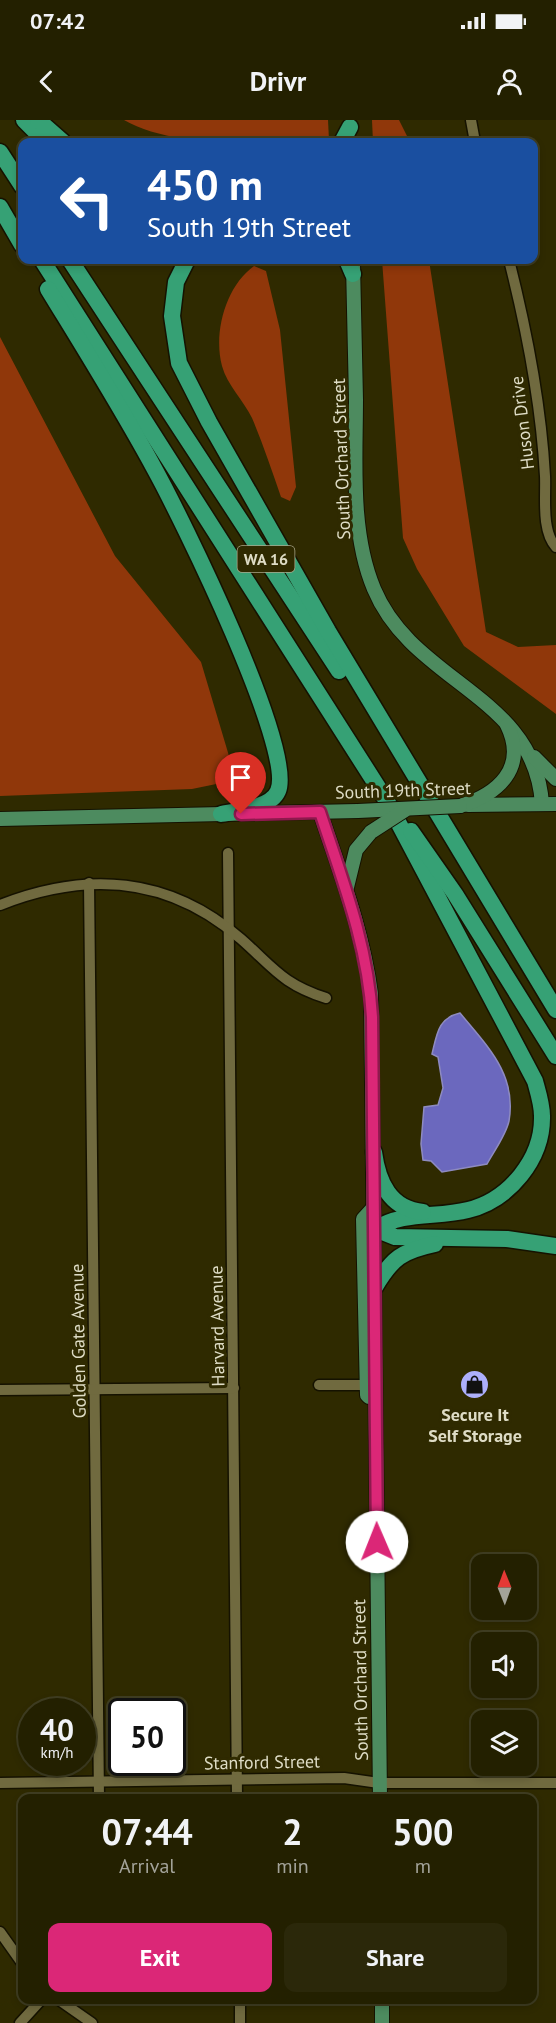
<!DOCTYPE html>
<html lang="en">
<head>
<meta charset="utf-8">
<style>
	:root { --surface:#232000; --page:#2b280a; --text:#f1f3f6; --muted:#a3a399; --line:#403e22; --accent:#db2777 }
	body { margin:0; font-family:"PT Sans",sans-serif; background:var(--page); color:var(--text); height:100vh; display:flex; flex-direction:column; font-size:22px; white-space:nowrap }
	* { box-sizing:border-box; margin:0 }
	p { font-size:20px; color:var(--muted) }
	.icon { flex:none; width:33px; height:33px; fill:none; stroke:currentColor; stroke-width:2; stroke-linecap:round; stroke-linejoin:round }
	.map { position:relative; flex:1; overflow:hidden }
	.sheet { position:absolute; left:18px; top:1674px; width:519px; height:210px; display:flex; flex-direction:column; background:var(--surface); border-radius:12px; box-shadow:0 3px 9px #0003,0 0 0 2px var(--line) }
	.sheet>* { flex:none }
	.guide { position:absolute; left:18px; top:18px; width:520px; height:126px; border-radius:12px; box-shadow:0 3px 9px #0003,0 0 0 2px var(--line); background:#1a4fa0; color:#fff; overflow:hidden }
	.needle { width:39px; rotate:359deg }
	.tools { position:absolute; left:471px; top:1434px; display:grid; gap:12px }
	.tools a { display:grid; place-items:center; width:66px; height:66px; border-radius:12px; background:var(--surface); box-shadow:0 3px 9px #0003,0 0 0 2px var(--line); font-size:30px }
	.speed { position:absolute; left:18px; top:1578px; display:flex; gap:12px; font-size:30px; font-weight:700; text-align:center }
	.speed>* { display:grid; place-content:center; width:78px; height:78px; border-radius:50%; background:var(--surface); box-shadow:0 3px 9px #0003,0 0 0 2px var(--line); line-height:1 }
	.speed small { font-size:15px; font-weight:400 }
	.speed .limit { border:3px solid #111; border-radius:9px; background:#fff; color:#111 }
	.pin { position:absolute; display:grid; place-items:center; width:51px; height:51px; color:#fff; margin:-62px -26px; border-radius:50% 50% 50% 0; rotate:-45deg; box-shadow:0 0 6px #0007 }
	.pin .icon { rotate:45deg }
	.me { position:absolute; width:66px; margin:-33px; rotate:359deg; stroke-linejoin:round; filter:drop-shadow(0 0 4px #0008) }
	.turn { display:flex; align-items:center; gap:21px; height:126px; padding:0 30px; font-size:27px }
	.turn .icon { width:78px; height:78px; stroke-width:2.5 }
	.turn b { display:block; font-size:42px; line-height:51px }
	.eta { display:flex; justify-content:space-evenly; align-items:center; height:102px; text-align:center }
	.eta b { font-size:36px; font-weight:700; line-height:42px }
	.action { display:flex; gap:12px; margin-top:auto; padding:12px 30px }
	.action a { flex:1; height:69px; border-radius:12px; background:var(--accent); color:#fff; font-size:24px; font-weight:700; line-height:69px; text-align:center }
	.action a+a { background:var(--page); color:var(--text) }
	.status { display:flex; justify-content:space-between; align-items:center; height:42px; padding:0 30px; background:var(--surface); direction:ltr }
	.status svg { height:16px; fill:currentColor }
	header { display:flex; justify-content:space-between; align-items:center; height:78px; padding:0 30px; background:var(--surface); font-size:27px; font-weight:700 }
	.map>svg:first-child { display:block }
</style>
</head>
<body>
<div class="status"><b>07:42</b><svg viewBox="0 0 49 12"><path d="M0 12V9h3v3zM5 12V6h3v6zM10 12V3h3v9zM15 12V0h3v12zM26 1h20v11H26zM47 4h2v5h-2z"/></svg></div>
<header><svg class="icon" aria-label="back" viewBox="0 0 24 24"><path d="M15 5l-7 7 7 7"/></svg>Drivr<svg class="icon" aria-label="person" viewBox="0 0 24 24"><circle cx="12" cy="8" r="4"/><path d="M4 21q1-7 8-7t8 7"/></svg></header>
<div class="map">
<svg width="556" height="1903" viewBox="0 0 556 1903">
	<rect width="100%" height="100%" fill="#2f2a00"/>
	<g fill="#90370a">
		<path d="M124,0H328L329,20C271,25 174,29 124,0Z"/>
		<polygon points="372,0 399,0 410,22 373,22"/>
		<polygon points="382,140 429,140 486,512 518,527 556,525 556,594 464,526 417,449 403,418"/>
		<path d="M254,146L266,151L280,210L296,367L290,381L281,377C272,351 263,324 252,298C244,281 227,265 222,246C213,212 226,166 254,146Z"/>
		<polygon points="0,217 115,436 201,542 232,646 226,662 192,669 0,676"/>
	</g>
	<path fill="#6b68be" stroke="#8e8bc0" stroke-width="1.5" d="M460,893C487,926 517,954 509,1001C506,1015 494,1031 487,1044L442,1052L431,1041L423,1040L421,1024L424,987L438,985L443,968L438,937L432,934C437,914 438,898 460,893Z"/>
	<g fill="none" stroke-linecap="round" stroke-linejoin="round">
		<defs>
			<g id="minor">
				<polyline points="471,0 475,22"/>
				<path d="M509,140C527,211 541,283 545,356C546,376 541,411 556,427"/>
				<polyline points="228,733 237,1678"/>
				<polyline points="89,763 99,1678"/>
				<path d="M0,785C86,751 169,756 241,819C273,847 282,864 326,878"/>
				<polyline points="319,1265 366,1265"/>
				<polyline points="0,1270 234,1268"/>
				<polyline points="0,1663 344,1658 379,1663 556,1663"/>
				<polyline points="0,1812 22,1843"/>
				<polyline points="59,1880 92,1903"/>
				<polyline points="240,1880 240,1903"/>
				<polyline points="20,1903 41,1880"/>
			</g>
			<g id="major">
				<path d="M353,144C354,189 355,235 356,280C356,341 350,412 374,469C413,563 535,575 542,684"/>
				<polyline points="534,637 556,659"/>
				<polyline points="468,685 556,684"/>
				<path d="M460,686C498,674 528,648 507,605"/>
				<path d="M320,692C340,752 363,811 371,874L380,1678"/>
				<polyline points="0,699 358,691"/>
				<polyline points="347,767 356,730 371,712"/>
				<polyline points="369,1277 367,1275 363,1099 374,1087"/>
				<polyline points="382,1880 382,1903"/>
			</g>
			<g id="highway">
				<polyline points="24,0 46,22"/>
				<polyline points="38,0 63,22"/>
				<polyline points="342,22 350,7"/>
				<polyline points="0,32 22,66"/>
				<polyline points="0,87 22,125"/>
				<path d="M42,140L388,683L535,961C538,972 542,984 542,996C543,1039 509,1080 468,1090C437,1098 403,1091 375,1109L395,1117L507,1119L556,1126"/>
				<polyline points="70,140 339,551"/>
				<polyline points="187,140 176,162 172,196 179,243 209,302 328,511 556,890"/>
				<polyline points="347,140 353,154"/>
				<path d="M48,169C84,228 121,287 154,348C180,395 296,630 278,671C271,688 237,691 221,694"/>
				<polyline points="411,711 455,774 556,936"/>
				<path d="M374,1032C378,1062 390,1089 423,1092"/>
				<path d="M375,1167C392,1138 402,1131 435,1124"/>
			</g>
		</defs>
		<use href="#minor" stroke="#151200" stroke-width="13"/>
		<use href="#major" stroke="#151200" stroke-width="16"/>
		<use href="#highway" stroke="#151200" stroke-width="19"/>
		<use href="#minor" stroke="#706a3f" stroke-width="10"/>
		<use href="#major" stroke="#4d8b5f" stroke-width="14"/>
		<use href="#highway" stroke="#36a175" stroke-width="16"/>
		<defs>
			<g id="major-bridge">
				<polyline points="358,691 460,686"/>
				<polyline points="371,712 405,690"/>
			</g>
		</defs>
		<use href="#major-bridge" stroke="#151200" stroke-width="16" stroke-linecap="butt"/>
		<use href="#major-bridge" stroke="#4d8b5f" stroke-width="14"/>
	</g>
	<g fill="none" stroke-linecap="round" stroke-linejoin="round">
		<defs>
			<path id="route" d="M241,694L320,692C342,759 368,825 372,897L377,1422"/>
		</defs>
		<use href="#route" stroke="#8e194d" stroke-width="15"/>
		<use href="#route" stroke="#db2777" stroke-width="10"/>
	</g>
	<defs>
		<symbol id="shop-disc" viewBox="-11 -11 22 22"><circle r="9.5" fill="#adaffb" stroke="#2f2a00"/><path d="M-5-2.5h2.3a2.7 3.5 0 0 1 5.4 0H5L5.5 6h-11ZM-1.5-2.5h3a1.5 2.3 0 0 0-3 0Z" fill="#111"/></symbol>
	</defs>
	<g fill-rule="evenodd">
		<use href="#shop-disc" x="458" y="1248" width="33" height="33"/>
	</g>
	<g text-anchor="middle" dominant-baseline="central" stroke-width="6" stroke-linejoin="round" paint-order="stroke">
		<rect fill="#2f2a00" stroke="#aaa78a" stroke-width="1.5" x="237.5" y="426" width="57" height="26" rx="4.5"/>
		<g font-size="16" font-weight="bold" fill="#dedcc5">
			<text x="266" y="439">WA 16</text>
		</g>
		<g font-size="18" fill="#dedcc5" stroke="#2f2a00">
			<text transform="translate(522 303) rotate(-97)">Huson Drive</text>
			<text transform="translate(341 339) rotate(-92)">South Orchard Street</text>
			<text transform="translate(403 670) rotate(-2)">South 19th Street</text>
			<text transform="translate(217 1206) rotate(-91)">Harvard Avenue</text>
			<text transform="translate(78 1221) rotate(-91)">Golden Gate Avenue</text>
			<text transform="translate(360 1560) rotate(-91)">South Orchard Street</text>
			<text transform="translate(262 1642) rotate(-1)">Stanford Street</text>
		</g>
		<g font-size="18" font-weight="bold" fill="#dedcc5" stroke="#2f2a00">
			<text x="475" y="1294">Secure It<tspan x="475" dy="21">Self Storage</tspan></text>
		</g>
	</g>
</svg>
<div class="tools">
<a><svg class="needle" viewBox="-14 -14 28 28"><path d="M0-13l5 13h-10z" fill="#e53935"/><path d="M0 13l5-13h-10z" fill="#a3a399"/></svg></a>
<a><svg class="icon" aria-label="sound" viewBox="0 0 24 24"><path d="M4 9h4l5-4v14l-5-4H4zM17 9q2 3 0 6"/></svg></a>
<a><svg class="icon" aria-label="layers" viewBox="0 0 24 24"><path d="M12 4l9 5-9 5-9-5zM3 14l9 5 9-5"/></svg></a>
</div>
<div class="speed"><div>40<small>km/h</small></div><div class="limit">50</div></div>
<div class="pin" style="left:241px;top:694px;background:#d93025"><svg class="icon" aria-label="arrive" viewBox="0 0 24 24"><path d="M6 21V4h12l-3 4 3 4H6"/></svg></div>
<svg class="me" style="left:377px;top:1422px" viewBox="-20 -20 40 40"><circle r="19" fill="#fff"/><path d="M0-13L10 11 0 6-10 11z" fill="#db2777"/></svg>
<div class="guide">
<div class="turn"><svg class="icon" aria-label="left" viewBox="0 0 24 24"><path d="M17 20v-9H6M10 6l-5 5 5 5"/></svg><div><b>450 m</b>South 19th Street</div></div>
</div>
<section class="sheet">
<div class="eta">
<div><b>07:44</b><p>Arrival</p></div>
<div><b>2</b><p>min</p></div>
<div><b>500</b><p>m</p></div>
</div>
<div class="action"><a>Exit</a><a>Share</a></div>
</section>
</div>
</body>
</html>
